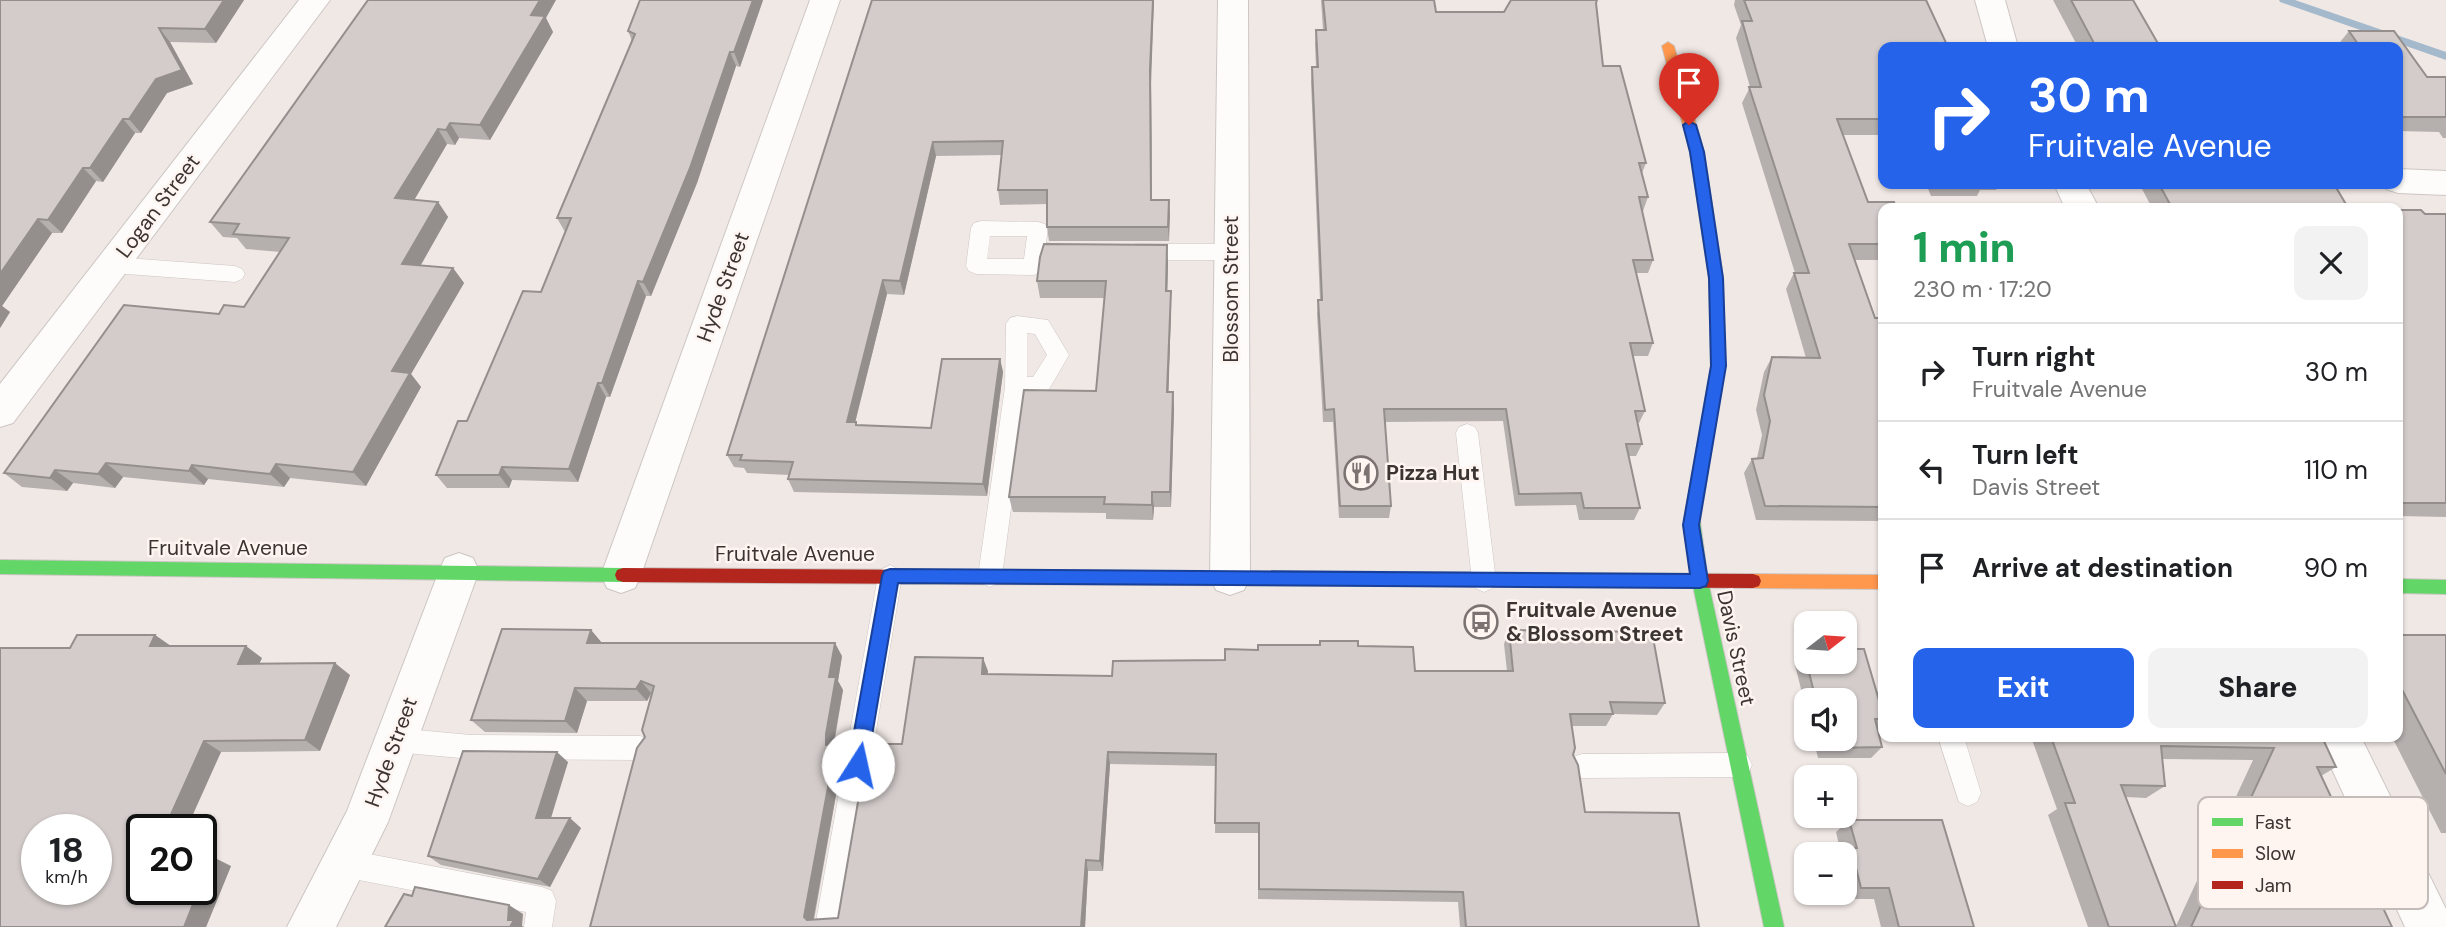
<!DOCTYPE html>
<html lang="en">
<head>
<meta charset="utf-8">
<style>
	:root { --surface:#fff; --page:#f2f2f2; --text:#202124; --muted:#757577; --line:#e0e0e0; --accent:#2563eb }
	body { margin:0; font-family:"DM Sans",sans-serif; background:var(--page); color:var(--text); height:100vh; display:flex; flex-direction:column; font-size:26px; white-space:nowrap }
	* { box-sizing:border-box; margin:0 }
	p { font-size:23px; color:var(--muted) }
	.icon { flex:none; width:38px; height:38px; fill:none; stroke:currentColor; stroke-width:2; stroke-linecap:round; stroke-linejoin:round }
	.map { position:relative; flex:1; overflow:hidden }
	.panel { position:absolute; left:1878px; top:203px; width:525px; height:539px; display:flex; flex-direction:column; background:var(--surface); border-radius:14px; box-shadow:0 2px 5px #0004 }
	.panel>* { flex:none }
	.banner { position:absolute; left:1878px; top:42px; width:525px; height:147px; border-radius:14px; box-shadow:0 2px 5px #0004; background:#2563eb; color:#fff; overflow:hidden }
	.needle { width:46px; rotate:73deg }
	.controls { position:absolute; left:1794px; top:611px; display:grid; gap:14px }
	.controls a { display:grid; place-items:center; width:63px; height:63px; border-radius:14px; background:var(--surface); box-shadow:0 2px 5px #0004; font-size:35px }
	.speed { position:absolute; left:21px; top:814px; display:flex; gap:14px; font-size:35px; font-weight:700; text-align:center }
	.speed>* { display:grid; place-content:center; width:91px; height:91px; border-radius:50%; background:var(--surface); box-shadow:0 2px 5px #0004; line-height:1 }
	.speed small { font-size:18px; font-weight:400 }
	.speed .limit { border:4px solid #111; border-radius:10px; background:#fff; color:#111 }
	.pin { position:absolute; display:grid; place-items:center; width:60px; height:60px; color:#fff; margin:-72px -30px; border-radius:50% 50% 50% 0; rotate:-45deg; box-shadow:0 0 7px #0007 }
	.pin .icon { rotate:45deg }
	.me { position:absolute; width:77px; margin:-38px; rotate:10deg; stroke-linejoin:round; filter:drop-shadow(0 0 5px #0008) }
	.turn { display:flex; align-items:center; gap:24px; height:147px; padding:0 35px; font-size:32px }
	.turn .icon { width:91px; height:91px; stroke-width:2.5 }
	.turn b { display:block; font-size:49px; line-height:60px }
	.round { display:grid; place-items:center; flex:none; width:74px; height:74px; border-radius:14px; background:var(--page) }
	.overview { display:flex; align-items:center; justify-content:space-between; height:119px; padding:0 35px }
	h1 { font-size:42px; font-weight:800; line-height:52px; color:#1e9e55 }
	.cta { display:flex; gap:14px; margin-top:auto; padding:14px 35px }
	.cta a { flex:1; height:80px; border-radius:14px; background:var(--accent); color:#fff; font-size:28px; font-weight:800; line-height:80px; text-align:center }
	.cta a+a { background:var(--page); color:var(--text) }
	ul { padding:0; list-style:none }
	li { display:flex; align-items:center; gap:21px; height:98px; padding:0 35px; border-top:2px solid var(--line) }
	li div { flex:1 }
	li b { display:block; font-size:26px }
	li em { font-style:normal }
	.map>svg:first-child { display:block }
</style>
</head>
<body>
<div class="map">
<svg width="2446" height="927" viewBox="0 0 2446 927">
	<rect width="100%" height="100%" fill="#f0e8e5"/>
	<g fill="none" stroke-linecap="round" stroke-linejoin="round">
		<polygon fill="#a5b9cd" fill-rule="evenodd" points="2279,0 2295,0 2446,52 2446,60 2280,2"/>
		<defs>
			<g id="lane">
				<path d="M981,221L1038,222L1045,224L1048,229L1046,243L1078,246L1081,251L1078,256L1045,259L1041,272L1034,275L976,274L969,271L966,266L971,228L974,223ZM990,236H1027L1024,259H987Z"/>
				<polygon points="1136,244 1231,244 1238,247 1241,252 1238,257 1231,260 1136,260 1129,257 1126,252 1129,247"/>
				<polygon points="113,257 235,266 242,269 245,274 242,279 235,282 113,273 106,270 103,265 106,260"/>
				<path d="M1017,316L1048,320L1069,355L1048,391L1026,395L1002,576L998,583L990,587L982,583L978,576L1005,387L1006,324L1010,318ZM1027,333L1035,334L1047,355L1033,377H1027Z"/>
				<polygon points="1467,424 1475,427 1478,433 1496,581 1493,588 1484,592 1475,588 1472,581 1456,433 1459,427"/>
				<polygon points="890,565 898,569 902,576 843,927 815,927 878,576 882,569"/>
				<polygon points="395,728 471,735 640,736 649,739 653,748 649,757 640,760 471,759 395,752 386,749 382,740 386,731"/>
				<polygon points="1938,737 1964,737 1981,793 1977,802 1968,806 1959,802"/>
				<polygon points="1739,753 1748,756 1752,765 1748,774 1739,777 1582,778 1573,775 1569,766 1573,757 1582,754"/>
				<polygon points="343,849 542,887 552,891 556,901 552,927 524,927 526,912 343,877 333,873 329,863 333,853"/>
			</g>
			<g id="street">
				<polygon points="299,0 330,0 13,423 0,427 0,384"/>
				<polygon points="810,0 840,0 641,575 635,588 621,593 607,588 601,575"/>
				<polygon points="1218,0 1248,0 1250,577 1244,590 1230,595 1216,590 1210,577"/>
				<polygon points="1975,0 2005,0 2018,47 1988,47"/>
				<polygon points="2398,169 2446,171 2446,195 2398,193 2386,189 2383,184 2398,184"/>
				<polygon points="2054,184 2086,184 2099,208 2065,208"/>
				<polygon points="459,553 473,558 479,571 388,822 336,927 287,927 347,811 439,571 445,558"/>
				<polygon points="2317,737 2361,737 2446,909 2446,927 2405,927"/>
			</g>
			<g id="fast">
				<polygon points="1692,514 1698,516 1700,521 1708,581 1784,927 1764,927 1692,581 1684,521 1686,516"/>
				<polygon points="0,560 623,568 629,570 631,575 629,580 623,582 0,574"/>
				<polygon points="2398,579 2446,580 2446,594 2398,593"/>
			</g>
			<g id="slow">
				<polygon points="1668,42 1674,46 1704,152 1723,278 1725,366 1700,521 1698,526 1692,528 1686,526 1684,521 1711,366 1709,278 1690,152 1662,46"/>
				<polygon points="940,570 1415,572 1421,574 1423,579 1421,584 1415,586 940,584 934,582 932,577 934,572"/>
				<polygon points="1753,574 1883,575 1883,589 1753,588 1747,586 1745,581 1747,576"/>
			</g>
			<g id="jam">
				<polygon points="623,568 940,570 946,572 948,577 946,582 940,584 623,582 617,580 615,575 617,570"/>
				<polygon points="1415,572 1753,574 1759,576 1761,581 1759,586 1753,588 1415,586 1409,584 1407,579 1409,574"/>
			</g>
		</defs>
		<use href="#lane" stroke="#ccc6c3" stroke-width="1"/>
		<use href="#street" stroke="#ccc6c3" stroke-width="2"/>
		<use href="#fast" stroke="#ccc6c3" stroke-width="2"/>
		<use href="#slow" stroke="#ccc6c3" stroke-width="2"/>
		<use href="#jam" stroke="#ccc6c3" stroke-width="2"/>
		<use href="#lane" fill="#fdfcfb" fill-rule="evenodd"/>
		<use href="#street" fill="#fdfcfb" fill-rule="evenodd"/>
		<use href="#fast" fill="#63d668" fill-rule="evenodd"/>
		<use href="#slow" fill="#ff974d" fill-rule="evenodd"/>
		<use href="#jam" fill="#b3261e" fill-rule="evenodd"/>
	</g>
	<g fill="#b5afae" fill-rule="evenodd">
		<polygon points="0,0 244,0 216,43 170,42 193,84 167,93 141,133 135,133 103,182 96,181 62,233 52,233 2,306 10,312 0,328"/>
		<polygon points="640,0 763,0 740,67 736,66 697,183 651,296 646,296 610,397 606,397 578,482 512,480 509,488 447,488 436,475 541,292 565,232 557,218 632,41 628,31"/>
		<polygon points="872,0 1151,84 1152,200 1169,200 1169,241 1049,241 1047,227 1047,204 1000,205 998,190 1002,155 936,156 904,295 887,294 855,422 857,425 931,428 1000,359 1003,372 987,496 794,492 788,479 790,475 747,473 744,468 734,467 727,455"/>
		<polygon points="1321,0 1434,0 1436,12 1504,12 1597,8 1603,66 1646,163 1642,173 1648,197 1643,211 1642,211 1653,260 1648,273 1636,273 1653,343 1648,356 1633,356 1645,411 1639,423 1637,423 1642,444 1636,456 1629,456 1640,508 1634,520 1579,520 1576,505 1515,506 1503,421 1385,422 1391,506 1389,518 1339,518 1333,422 1323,422 1317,314 1318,300 1320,300 1311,82 1312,67 1316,67 1315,44 1316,30 1323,30"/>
		<polygon points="1735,0 1926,0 1883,47 1883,135 1843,135 1868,202 1883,208 1883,260 1855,260 1875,318 1883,318 1883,521 1756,520 1744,473 1752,459 1757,458 1762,435 1756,410 1764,372 1772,357 1806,358 1786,289 1794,273 1795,273 1742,103 1750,87 1736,38 1741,25 1734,5"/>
		<polygon points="2053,0 2133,0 2160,47 2078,47"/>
		<polygon points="546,18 553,32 490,140 459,138 455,145 447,144 414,200 438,202 448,217 420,265 453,268 464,283 411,374 421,387 366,486 290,478 284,487 208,479 204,485 123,477 115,488 73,483 67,491 22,487 4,473 219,314 244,307 281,252 246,249 237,238 223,237 210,222"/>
		<polygon points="2349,31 2394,31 2427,77 2446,77 2446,138 2443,138 2439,132 2398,131 2398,47 2338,47 2337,46"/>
		<polygon points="1926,184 2000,184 1996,190 1980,190 1977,196 1931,196"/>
		<polygon points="2129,184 2334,184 2347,206 2356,208 2152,208 2140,185 2130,185"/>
		<polygon points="2398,210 2425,214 2446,214 2446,517 2398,516"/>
		<polygon points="1168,262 1167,291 1171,291 1171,308 1168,392 1173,392 1174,409 1171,507 1154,507 1153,520 1106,519 1106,513 1013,512 1009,497 1096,391 1104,298 1040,298 1037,281"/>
		<polygon points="591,630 602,643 842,656 838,681 843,690 834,745 843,756 814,920 838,918 902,744 988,671 987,674 1112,676 1225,660 1258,650 1358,646 1415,671 1507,671 1504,644 1509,630 1665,703 1657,715 1613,714 1606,726 1572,726 1573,755 1585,812 1699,927 1460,927 1458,902 1258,899 1258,833 1215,833 1216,766 1110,764 1103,871 1088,871 1085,927 590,927 645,737 652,693 647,701 587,701 577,733 485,732 471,720"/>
		<polygon points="155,635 171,646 262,658 259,664 350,675 320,751 221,752 142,889 231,866 206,927 0,927"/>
		<polygon points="2398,635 2446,635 2446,833 2441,833 2392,737 2398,737"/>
		<polygon points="1803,649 1883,714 1883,721 1877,727 1882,747 1871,758 1818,758 1813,738 1844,738 1844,700 1806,700 1806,709 1794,661"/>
		<path d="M2031,737H2322L2336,767L2321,776L2392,927H2088L2048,815L2057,809ZM2162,759L2253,760L2176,926L2126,797L2146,798L2165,786Z"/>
		<polygon points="568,762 550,818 581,828 550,887 441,865 428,856"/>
		<polygon points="1849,820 1974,927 1881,927 1874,899 1847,899 1844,888 1844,854 1841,854 1836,832"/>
	</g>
	<g fill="#948f8d">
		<polygon points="224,0 244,0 216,43 205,29"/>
		<polygon points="540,0 556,0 546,18 553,32 490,140 480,125 531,15"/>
		<polygon points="753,0 763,0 740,67 734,52"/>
		<polygon points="1153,0 1154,0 1151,84 1152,214 1150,69"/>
		<polygon points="159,28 170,42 193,84 167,93 141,133 129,119"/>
		<polygon points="730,52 736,66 697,183 651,296 643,282"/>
		<polygon points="123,119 135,133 103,182 90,168"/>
		<polygon points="450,123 459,138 455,145 446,130"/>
		<polygon points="438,129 447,144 406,214 395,198"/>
		<polygon points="933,142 936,156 904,295 900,281"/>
		<polygon points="83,168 96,181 62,233 48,220"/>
		<polygon points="1169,200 1170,215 1169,241 1168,227"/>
		<polygon points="438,202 448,217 413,279 402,264"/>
		<polygon points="38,219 52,233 2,306 10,312 0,328 0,274"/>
		<polygon points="1167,245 1168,262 1167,308 1166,291"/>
		<polygon points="453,268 464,283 411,374 421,387 366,486 353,472 392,371"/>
		<polygon points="883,280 887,294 852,435 847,422"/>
		<polygon points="638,281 646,296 610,397 602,383"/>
		<polygon points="1171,291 1171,308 1168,409 1167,392"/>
		<polygon points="1000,359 1003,372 987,496 983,484"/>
		<polygon points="598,383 606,397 578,482 569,469"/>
		<polygon points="1173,392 1174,409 1171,507 1170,492"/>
		<polygon points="106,463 123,477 115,488 98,474"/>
		<polygon points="276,464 290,478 284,487 270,474"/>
		<polygon points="192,465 208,479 204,485 189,471"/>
		<polygon points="502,467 512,480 509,488 499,475"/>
		<polygon points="55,470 73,483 67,491 50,478"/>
		<polygon points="1152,492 1154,507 1153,520 1152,505"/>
		<polygon points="591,630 602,643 587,643"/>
		<polygon points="155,635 172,647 150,646"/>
		<polygon points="835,643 842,656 838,681 843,690 833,746 836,744 843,756 812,927 804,917 826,745 829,677"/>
		<polygon points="246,646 262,658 254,675 238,664"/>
		<polygon points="983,658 988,671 986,687 982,674"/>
		<polygon points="335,663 350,675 320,751 305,740"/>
		<polygon points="641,681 651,693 647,701 636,689"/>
		<polygon points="575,688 587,701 577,733 565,721"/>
		<polygon points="204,741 221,752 186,830 164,830"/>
		<polygon points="557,752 568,762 548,828 536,818"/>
		<polygon points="1108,752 1110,764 1103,871 1100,861"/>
		<polygon points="570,818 581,828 550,887 538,879"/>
		<polygon points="213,857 231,866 206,927 184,927 199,889 201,889 201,885"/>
		<polygon points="1086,860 1088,871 1085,927 1081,927"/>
		<polygon points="509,905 523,914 522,926 524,927 510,927 508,920"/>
	</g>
	<g fill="#d3ccca" stroke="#948f8d" stroke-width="2" fill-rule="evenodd">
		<polygon points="0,0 224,0 205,29 159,28 182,70 156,79 129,119 123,119 90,168 83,168 48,220 38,219 0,274"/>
		<polygon points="368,0 540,0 531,15 545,16 480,125 450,123 446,130 438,129 395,198 438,202 402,264 453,268 392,371 410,373 353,472 276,464 270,474 192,465 189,471 106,463 98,474 55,470 50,478 4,473 124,305 219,314 224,305 244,307 289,238 233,234 239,224 210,222"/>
		<polygon points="640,0 753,0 734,52 730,52 690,168 643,282 638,281 602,383 598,383 569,469 502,467 499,475 436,475 458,421 467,421 523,291 541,292 571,218 557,218 635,34 628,31"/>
		<polygon points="872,0 1153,0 1150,69 1151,200 1169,200 1168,227 1047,227 1047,190 998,190 1003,141 933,142 900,281 883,280 847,422 856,422 856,425 931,428 942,359 1000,359 983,484 788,479 793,462 740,460 742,455 727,455"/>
		<polygon points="1323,0 1434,0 1436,12 1504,12 1511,0 1597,0 1596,3 1603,66 1620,66 1646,163 1639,163 1648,197 1639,197 1653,260 1633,260 1653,343 1630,343 1645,411 1635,411 1642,444 1626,444 1640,508 1584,508 1581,493 1519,494 1506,409 1384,409 1391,506 1340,506 1334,409 1325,410 1318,300 1322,300 1312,67 1318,67 1316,30 1326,30"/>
		<polygon points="1744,0 1926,0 1948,47 1883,47 1883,119 1837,119 1868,202 1894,202 1896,208 1883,208 1883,244 1849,244 1875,318 1883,318 1883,507 1765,506 1752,459 1763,458 1770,421 1764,395 1772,357 1820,358 1794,273 1809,273 1749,87 1761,87 1742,21 1752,21"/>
		<polygon points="2071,0 2133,0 2160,47 2096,47"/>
		<polygon points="2349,31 2394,31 2427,77 2446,77 2446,117 2398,117 2398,47 2360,47"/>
		<polygon points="2159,184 2334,184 2347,206 2355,206 2356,208 2172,208"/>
		<polygon points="2398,210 2421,210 2425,214 2446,214 2446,503 2398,503"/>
		<polygon points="1044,244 1167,245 1166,291 1171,291 1167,392 1173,392 1170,492 1152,492 1152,505 1104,504 1105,497 1009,497 1024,390 1096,391 1106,281 1037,281 1040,257"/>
		<polygon points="502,629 591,630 587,643 835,643 829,677 836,677 826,734 826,745 836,744 804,917 807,920 838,918 868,744 902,744 915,657 983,658 982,674 1112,676 1113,661 1225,660 1225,649 1258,650 1258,645 1320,645 1320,641 1358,641 1358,646 1413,647 1415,671 1513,671 1509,630 1652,632 1665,703 1610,702 1613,714 1570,714 1575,748 1573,755 1578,765 1585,812 1679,813 1699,927 1466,927 1463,892 1259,889 1259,823 1215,823 1216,754 1108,752 1100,861 1086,860 1081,927 590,927 637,748 645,737 642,730 654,686 641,681 636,689 575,688 565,721 471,720"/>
		<path d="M77,635H155L150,646H246L238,664L335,663L305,740L204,741L164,830H142V889H199L184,927H0V648H70ZM37,830H96V889H37Z"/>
		<polygon points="2398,635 2446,635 2446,774 2398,682"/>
		<polygon points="1803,649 1806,649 1806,662 1844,662 1844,649 1864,649 1883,714 1883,719 1875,719 1882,747 1828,748 1826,738 1844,738 1844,700 1816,700"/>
		<polygon points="2051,737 2322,737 2336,767 2317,767 2392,927 2191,927 2274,748 2161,746 2165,786 2121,785 2176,927 2109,927 2065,803 2075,803"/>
		<polygon points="463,751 557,752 536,818 570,818 538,879 428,856"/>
		<polygon points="1849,820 1942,820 1974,927 1899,927 1889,888 1861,888 1851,848 1857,848"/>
		<polygon points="201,857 213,857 201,885"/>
		<polygon points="415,887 509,905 508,920 514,920 510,927 385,927 404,894 412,896"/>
	</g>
	<polygon fill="#2563eb" stroke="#184099" stroke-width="2" points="1689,121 1696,125 1704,152 1723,278 1726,366 1699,525 1708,581 1706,586 1700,588 898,583 867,765 864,771 858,774 851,771 848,765 882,576 884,571 890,569 1690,574 1683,525 1711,366 1709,278 1690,152 1683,125"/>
	<defs>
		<symbol id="restaurant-ring" viewBox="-11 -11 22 22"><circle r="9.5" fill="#fef5f1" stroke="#7a7371" stroke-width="1.5"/><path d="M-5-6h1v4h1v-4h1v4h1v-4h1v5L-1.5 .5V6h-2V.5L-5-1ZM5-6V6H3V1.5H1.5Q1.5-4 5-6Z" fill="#7a7371"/></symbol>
		<symbol id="bus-ring" viewBox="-11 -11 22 22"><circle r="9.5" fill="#fef5f1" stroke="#7a7371" stroke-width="1.5"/><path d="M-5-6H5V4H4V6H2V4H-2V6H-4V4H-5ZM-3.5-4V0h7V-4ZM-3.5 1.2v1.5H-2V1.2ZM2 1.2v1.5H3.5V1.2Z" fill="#7a7371"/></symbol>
	</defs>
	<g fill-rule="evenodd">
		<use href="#restaurant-ring" x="1342" y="454" width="38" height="38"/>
		<use href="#bus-ring" x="1462" y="603" width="38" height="38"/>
	</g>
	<g text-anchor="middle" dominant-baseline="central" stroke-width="5" stroke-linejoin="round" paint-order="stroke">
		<g font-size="21" fill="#3a3432" stroke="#fef5f1">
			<text transform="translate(158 206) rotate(-53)">Logan Street</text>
			<text transform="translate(723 287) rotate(-70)">Hyde Street</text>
			<text transform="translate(1231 289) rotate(-90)">Blossom Street</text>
			<text x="228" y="548">Fruitvale Avenue</text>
			<text x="795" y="554">Fruitvale Avenue</text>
			<text transform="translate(1736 648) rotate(78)">Davis Street</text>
			<text transform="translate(391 752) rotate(-70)">Hyde Street</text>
		</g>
		<g font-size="21" font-weight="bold" fill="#3a3432" stroke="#fef5f1" text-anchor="start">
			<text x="1386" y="473">Pizza Hut</text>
			<text x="1506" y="610">Fruitvale Avenue<tspan x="1506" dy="24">&amp; Blossom Street</tspan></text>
		</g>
	</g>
	<rect x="2198" y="797" width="230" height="112" rx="10" fill="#fef5f1" stroke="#c3bbb8" stroke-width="2"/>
	<rect x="2212" y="818" width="31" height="8" fill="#63d668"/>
	<rect x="2212" y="849" width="31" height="9" fill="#ff974d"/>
	<rect x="2212" y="881" width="31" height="8" fill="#b3261e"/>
	<g font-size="19" fill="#3a3432">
		<text x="2255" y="829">Fast</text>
		<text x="2255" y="860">Slow</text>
		<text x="2255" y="892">Jam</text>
	</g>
</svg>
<div class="controls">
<a><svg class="needle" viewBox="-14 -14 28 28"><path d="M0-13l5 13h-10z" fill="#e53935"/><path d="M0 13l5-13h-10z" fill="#757577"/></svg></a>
<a><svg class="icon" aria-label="sound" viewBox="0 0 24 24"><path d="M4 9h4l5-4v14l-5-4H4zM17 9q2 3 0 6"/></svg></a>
<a>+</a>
<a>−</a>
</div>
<div class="speed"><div>18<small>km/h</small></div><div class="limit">20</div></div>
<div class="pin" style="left:1689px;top:125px;background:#d93025"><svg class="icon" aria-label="arrive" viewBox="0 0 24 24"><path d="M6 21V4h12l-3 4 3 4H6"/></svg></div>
<svg class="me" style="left:858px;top:765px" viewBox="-20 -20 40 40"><circle r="19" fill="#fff"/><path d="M0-13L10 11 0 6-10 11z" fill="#2563eb"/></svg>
<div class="banner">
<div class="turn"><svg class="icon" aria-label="right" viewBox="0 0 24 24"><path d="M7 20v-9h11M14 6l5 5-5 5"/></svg><div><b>30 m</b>Fruitvale Avenue</div></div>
</div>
<section class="panel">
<div class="overview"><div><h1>1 min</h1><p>230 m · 17:20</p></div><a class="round"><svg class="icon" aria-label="close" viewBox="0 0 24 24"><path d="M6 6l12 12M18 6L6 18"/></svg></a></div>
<ul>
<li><svg class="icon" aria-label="right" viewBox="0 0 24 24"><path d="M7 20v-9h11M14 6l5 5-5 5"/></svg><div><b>Turn right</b><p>Fruitvale Avenue</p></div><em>30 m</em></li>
<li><svg class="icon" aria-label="left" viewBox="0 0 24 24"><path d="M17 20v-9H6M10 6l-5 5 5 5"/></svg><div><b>Turn left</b><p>Davis Street</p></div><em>110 m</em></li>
<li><svg class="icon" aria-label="arrive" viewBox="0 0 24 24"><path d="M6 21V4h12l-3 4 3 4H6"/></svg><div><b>Arrive at destination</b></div><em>90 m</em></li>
</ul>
<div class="cta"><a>Exit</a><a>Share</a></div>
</section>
</div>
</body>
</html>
